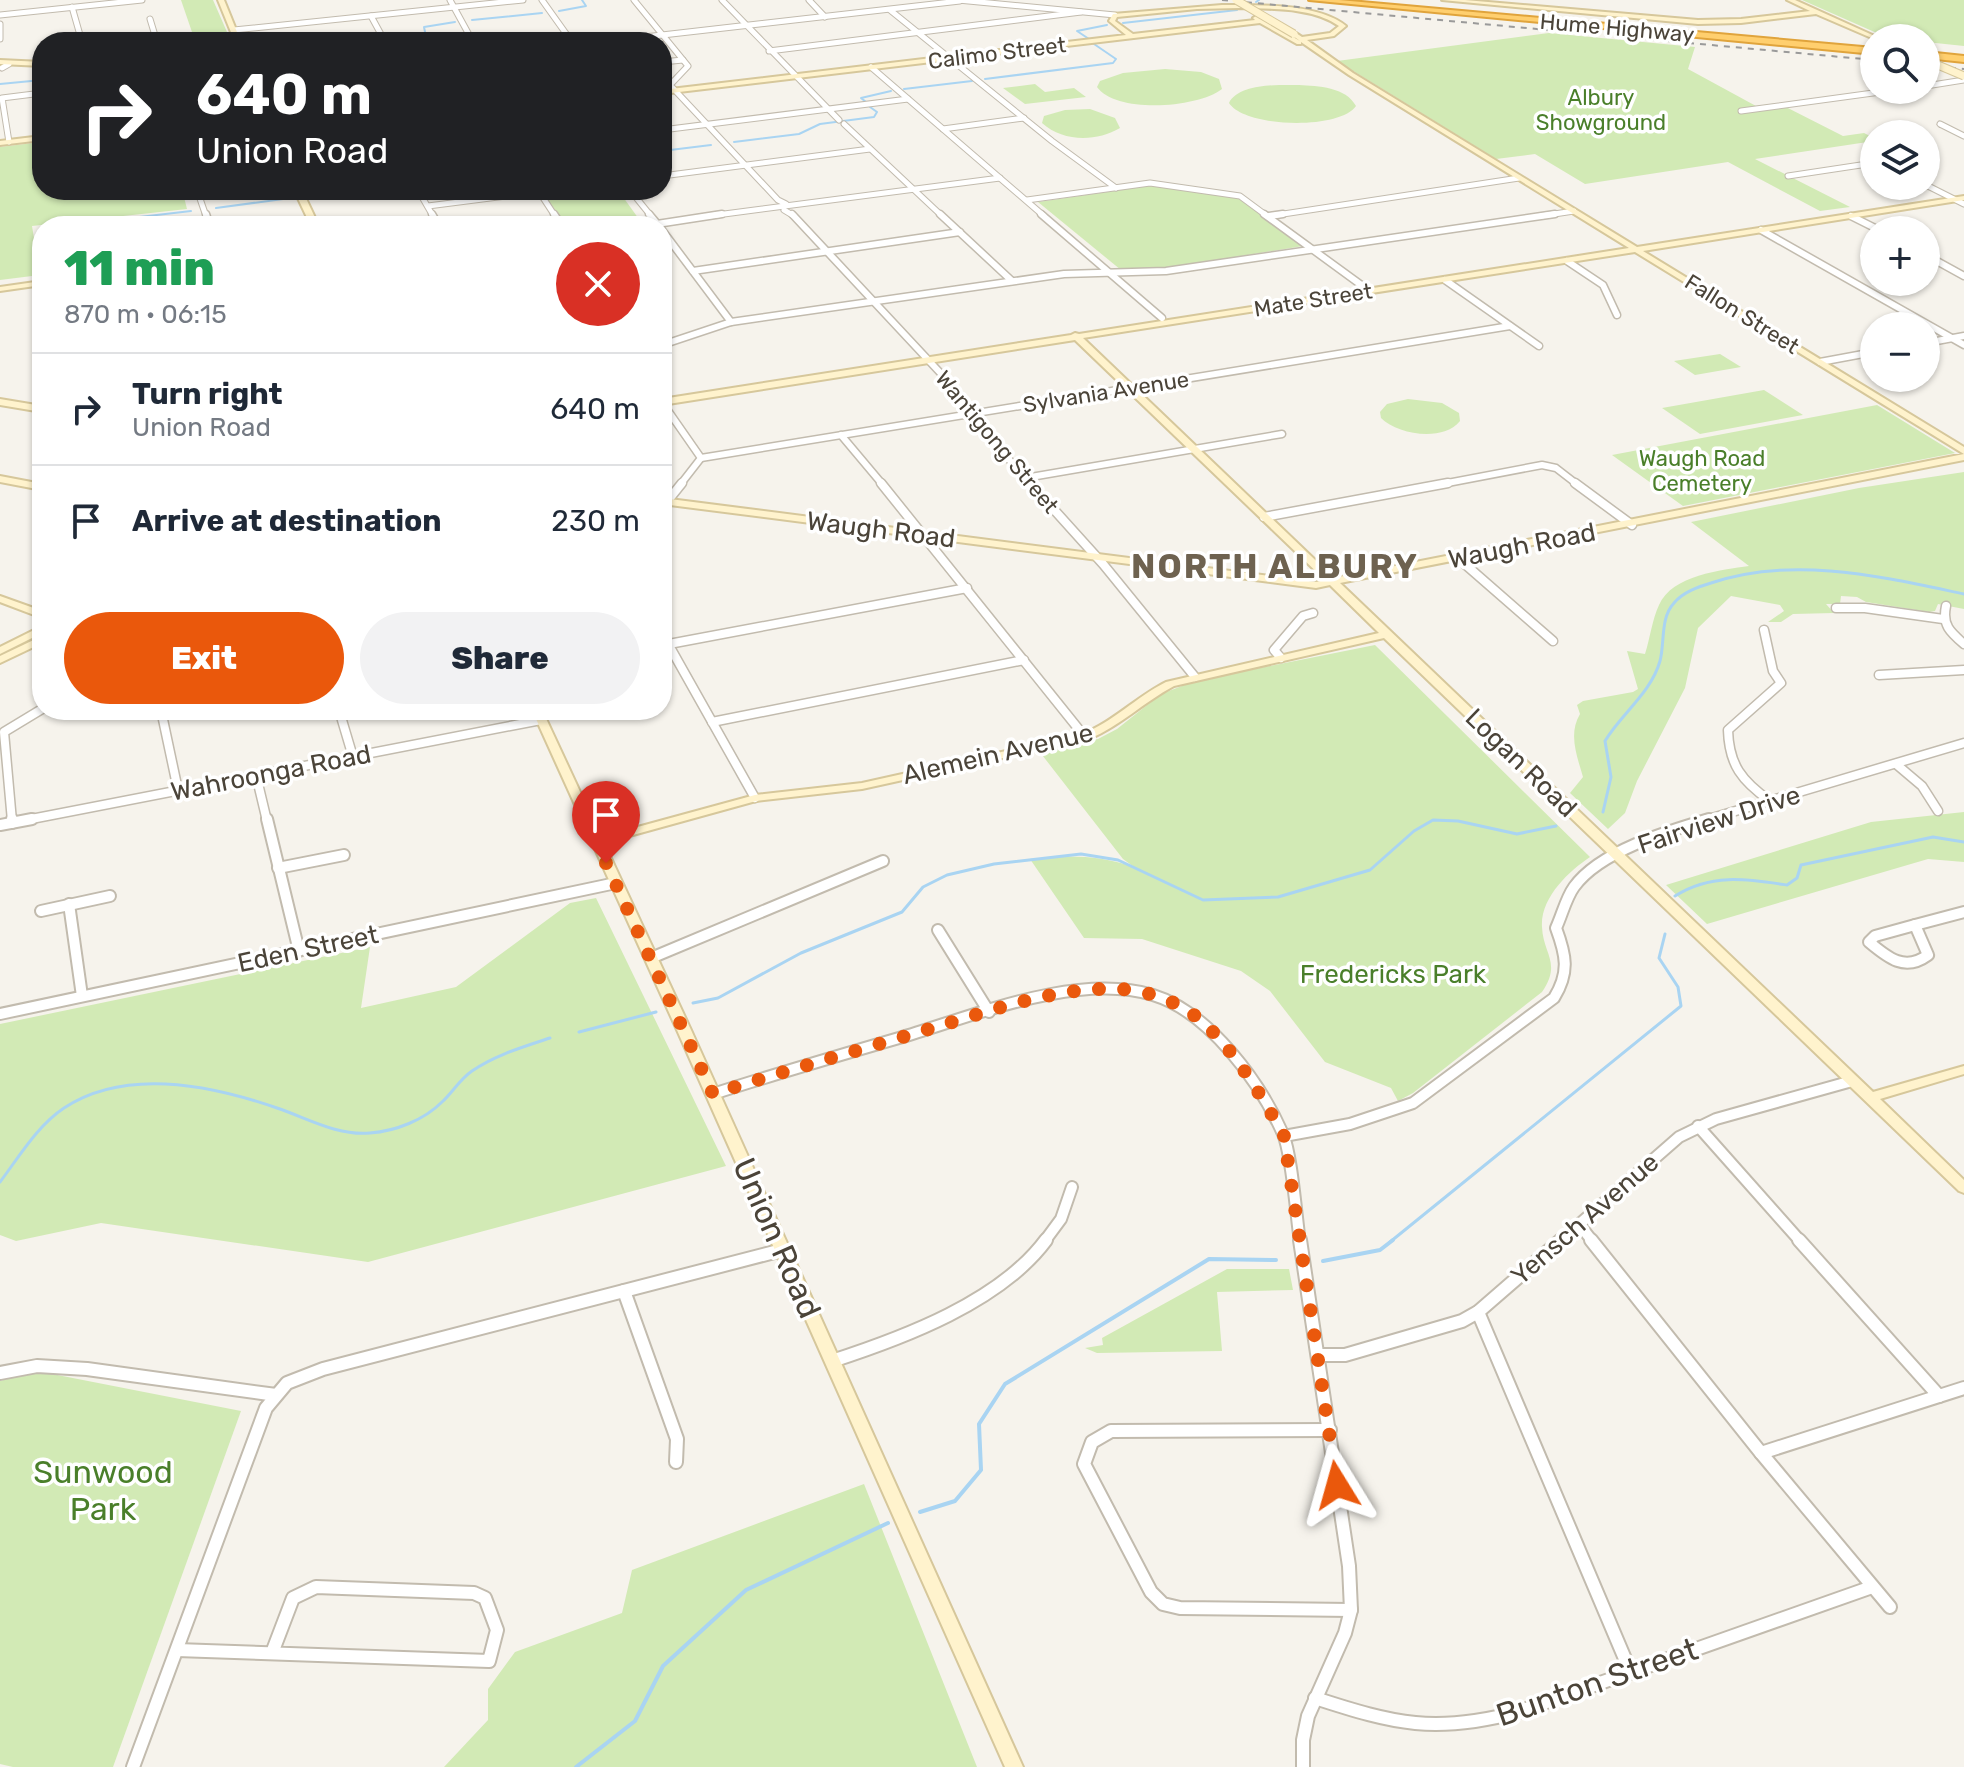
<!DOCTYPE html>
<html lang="en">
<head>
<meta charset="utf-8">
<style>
	:root { --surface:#fff; --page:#f2f2f3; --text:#1f2937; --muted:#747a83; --line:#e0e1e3; --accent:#ea580c }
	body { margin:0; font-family:Rubik,sans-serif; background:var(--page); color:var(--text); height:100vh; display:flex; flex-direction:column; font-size:30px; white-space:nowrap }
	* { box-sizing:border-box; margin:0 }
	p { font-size:26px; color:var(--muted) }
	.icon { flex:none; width:44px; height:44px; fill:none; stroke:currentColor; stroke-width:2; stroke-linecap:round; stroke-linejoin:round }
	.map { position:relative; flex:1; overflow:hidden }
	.details { position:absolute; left:32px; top:216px; width:640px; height:504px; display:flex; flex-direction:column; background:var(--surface); border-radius:32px; box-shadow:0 2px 6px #0004 }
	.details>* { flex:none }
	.banner { position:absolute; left:32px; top:32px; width:640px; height:168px; border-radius:32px; box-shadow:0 2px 6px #0004; background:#202124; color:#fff; overflow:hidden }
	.tools { position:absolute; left:1860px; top:24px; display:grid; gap:16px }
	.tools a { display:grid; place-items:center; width:80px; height:80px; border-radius:50%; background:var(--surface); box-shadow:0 2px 6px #0004; font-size:40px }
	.pin { position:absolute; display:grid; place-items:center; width:68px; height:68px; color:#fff; margin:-82px -34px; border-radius:50% 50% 50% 0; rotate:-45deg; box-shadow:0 0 8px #0007 }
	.pin .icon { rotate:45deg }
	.me { position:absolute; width:88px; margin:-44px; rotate:352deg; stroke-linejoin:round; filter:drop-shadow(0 0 6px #0008) }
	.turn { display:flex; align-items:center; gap:28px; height:168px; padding:0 32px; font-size:36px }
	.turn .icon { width:104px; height:104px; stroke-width:2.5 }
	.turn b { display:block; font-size:56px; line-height:68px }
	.round { display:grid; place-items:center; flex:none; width:84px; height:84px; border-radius:42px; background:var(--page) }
	.headline { display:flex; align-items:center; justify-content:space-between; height:136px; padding:0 32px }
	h1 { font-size:48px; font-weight:800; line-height:60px; color:#1e9e55 }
	.primary-button { display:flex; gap:16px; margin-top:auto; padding:16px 32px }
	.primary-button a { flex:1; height:92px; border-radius:48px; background:var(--accent); color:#fff; font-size:32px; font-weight:800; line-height:92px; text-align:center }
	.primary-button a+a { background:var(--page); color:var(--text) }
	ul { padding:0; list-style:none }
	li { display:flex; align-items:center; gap:24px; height:112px; padding:0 32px; border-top:2px solid var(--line) }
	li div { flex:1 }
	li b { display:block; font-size:30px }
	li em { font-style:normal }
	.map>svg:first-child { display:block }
</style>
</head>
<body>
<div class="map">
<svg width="1964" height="1767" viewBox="0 0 1964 1767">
	<rect width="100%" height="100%" fill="#f6f3ec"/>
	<g fill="#d2eab5">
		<polygon points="181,0 213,0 227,32 193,35"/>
		<polygon points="1802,0 1964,0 1964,46 1926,42 1926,38 1888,38"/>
		<polygon points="1549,33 1695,47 1688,69 1756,106 1778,103 1843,136 1864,133 1874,138 1874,141 1755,159 1850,207 1820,211 1728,162 1585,184 1535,154 1496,159 1337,61"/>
		<path d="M1165,69L1201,72L1219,79L1222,89C1198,108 1116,114 1097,87L1100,81L1123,73Z"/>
		<polygon points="1035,84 1045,92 1074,88 1086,97 1025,104 1003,88"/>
		<path d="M1299,85C1318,86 1346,87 1356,106C1340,130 1245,128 1229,103C1239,83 1280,85 1299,85Z"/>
		<path d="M1090,109L1115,118L1120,128C1096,142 1063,142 1042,123L1044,116L1065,110Z"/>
		<polygon points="42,142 42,190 176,190 178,198 184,197 187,209 32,226 40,275 0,280 0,147"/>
		<polygon points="1154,185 1238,198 1303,246 1162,269 1121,270 1038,202"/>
		<polygon points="574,190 618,190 641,222 609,226 566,226 544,194"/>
		<polygon points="1720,354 1741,367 1695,375 1674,361"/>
		<polygon points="1764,390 1803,415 1700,434 1662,408"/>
		<path d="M1408,399L1442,403L1459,413L1460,421C1443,442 1398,435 1381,418L1380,412L1387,404Z"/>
		<polygon points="1877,405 1955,453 1683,506 1612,455"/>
		<path d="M1964,472V609L1938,604L1935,611L1929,612L1866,602L1857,597L1841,596L1840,604H1826L1834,613L1793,614L1781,622H1768L1784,611L1780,605L1731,596L1698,628L1685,688L1637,781L1625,813L1608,829L1570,793L1583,777C1577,756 1568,734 1580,714L1577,705L1583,701L1633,692L1638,689L1627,651L1645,654C1650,638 1652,620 1659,605C1672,575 1722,570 1749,566L1691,522L1859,488Z"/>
		<path d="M1375,645L1590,857C1569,871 1540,898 1542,927C1543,954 1562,963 1542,992L1413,1093L1398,1101L1391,1088L1325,1062L1270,991L1241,971L1142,939L1084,938L1030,859C1071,855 1096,855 1134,867L1123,859L1039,751L1098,739L1117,729L1161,694L1195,681Z"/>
		<polygon points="1964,812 1964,862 1928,859 1707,924 1666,885 1871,822"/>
		<polygon points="596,898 726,1166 368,1262 101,1223 16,1241 0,1235 0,1024 370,947 361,1008 456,987 570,903"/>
		<polygon points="1227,1269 1289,1269 1293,1290 1217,1292 1222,1351 1097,1353 1085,1348 1103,1345 1102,1338"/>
		<polygon points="37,1371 241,1411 113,1767 13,1767 0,1764 0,1381"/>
		<polygon points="864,1484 977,1767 444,1767 488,1720 488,1689 515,1652 622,1613 632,1570"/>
	</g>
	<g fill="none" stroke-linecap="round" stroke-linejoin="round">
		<g stroke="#a9d4f2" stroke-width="2">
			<polyline points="1256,2 1259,0"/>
			<polyline points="559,11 586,6 582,0"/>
			<polyline points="472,20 542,13"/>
			<polyline points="1123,23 1237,10"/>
			<polyline points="1089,39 1077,31 1107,25"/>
			<polyline points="427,42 424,27 455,22"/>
			<polyline points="985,79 1113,63 1116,59 1094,44"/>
			<polyline points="0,84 42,80"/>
			<polyline points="904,89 972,81"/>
			<polyline points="866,102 861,98 891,91"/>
			<polyline points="734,142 799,134 820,124 874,117 877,112 870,107"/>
			<polyline points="662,151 711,145"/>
			<polyline points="312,195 355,190"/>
			<polyline points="216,208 283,199"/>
			<polyline points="62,226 191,211"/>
		</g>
		<g stroke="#a9d4f2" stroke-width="3">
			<path d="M1603,812L1611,777L1605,741C1621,714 1651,693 1660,661C1665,642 1660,618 1674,603C1683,592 1698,587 1711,583C1793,555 1883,577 1964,594"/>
			<path d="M1675,896C1711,873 1747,879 1787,885L1797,878L1801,865L1933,837L1964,842"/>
			<polyline points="693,1003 718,998 801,953 902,912 923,887 947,875 994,864 1081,854 1118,860 1203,900 1278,897 1370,870 1414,831 1433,820 1458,821 1517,834 1556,826"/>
			<polyline points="579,1032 656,1012"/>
			<path d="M0,1182C19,1157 37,1126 64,1108C126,1067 211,1085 277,1108C307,1118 337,1136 370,1133C396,1131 424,1120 442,1102C453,1092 459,1080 472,1071C495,1055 523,1047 550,1038"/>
			<polyline points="1390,1242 1681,1006 1678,987 1659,958 1665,934"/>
		</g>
		<g stroke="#a9d4f2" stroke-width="4">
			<polyline points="1323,1261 1380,1250 1393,1240"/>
			<polyline points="920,1512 955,1501 981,1470 979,1424 1005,1384 1209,1259 1276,1260"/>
			<polyline points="576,1767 635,1721 663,1666 746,1590 888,1523"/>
		</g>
		<defs>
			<g id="street-far4">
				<polyline points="450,0 473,42"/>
				<polyline points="542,0 572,42"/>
				<polyline points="634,0 688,66 670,85 778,200 786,204"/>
				<polyline points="722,0 839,120"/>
				<polyline points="809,0 825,17"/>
				<polyline points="958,0 1115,15"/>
				<polyline points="72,7 80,35 76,38"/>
				<polyline points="890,10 1052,141 1116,188"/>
				<polyline points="0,15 142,0"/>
				<polyline points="150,19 157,42"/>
				<polyline points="0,24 0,39"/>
				<polyline points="234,30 523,0"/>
				<polyline points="350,42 383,38 371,16"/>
				<polyline points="601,42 960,1"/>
				<polyline points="769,51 1081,12"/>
				<polyline points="662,62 683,60"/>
				<polyline points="871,67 1044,216"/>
				<polyline points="2,68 9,64"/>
				<polyline points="1926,86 1964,80"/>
				<polyline points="1741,111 1895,90"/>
				<polyline points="844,124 942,216"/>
				<polyline points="1940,124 1964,136"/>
				<polyline points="943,129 1024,118"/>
				<polyline points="662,130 908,99"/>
				<polyline points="9,142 2,98 42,93"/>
				<polyline points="662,176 870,149"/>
				<polyline points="1788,176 1874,163"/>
				<polyline points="1926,185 1964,204"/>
				<polyline points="197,190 206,216"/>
				<polyline points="418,190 433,216"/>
				<polyline points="538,190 555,216"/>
				<polyline points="630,190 651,216"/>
				<polyline points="1027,200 1150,183 1240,196 1267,216"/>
				<polyline points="428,206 553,190"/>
				<polyline points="784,210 794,216"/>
				<polyline points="709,216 1000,178"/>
				<polyline points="1270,216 1519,178"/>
				<polyline points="1541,216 1574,211"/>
			</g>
			<g id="street-far3">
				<polyline points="206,214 210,226"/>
				<polyline points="432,214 439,226"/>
				<polyline points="554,214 562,226"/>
				<polyline points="649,214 659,226"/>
				<polyline points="792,214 946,379 968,414 1032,485"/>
				<polyline points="940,214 1012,281"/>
				<polyline points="1041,214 1162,318"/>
				<polyline points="1264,214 1364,287"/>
				<polyline points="1269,216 1283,214"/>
				<polyline points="1851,216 1879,230"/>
				<polyline points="644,226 722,214"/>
				<polyline points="662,230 731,322"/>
				<polyline points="1761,230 1964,345"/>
				<polyline points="1926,255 1964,276"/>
				<polyline points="1567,261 1603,285 1617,315"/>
				<polyline points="693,271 960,232"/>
				<polyline points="1445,280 1539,346"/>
				<polyline points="1926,343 1964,336"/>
				<polyline points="662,345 731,322 1064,274 1166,271 1555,214"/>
				<polyline points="1820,362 1874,352"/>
				<polyline points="662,402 701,458 680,485"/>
				<polyline points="841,435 883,485"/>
				<polyline points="701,458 1510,326"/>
				<polyline points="1025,478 1282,434"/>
				<polyline points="1437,485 1542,465 1556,468 1578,485"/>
			</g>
			<g id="street-far2">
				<polyline points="881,483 1085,737"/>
				<polyline points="1030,483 1103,564 1195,677"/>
				<polyline points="1575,483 1632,525"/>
				<polyline points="662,508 682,483"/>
				<polyline points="1264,517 1448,483"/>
				<polyline points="1459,559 1553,641"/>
				<path d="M1946,606C1942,625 1950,632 1964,644"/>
				<polyline points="1836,608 1865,608 1943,619"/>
				<path d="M1764,630L1773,671L1781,683L1728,730C1729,765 1742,781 1770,801"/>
				<polyline points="662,633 755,798"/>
				<polyline points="669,644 967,588"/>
				<polyline points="1281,658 1274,650 1303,616 1313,613"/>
				<polyline points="1879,675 1964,670"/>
				<polyline points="161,710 178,790"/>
				<polyline points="339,710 353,757"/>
				<polyline points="712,722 1024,660"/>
				<polyline points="1896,764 1922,786 1938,811"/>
				<polyline points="256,775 267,821"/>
				<polyline points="12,821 4,732 42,709"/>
				<polyline points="21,821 541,720"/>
				<polyline points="1702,821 1964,743"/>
			</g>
			<g id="street-far1">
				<polyline points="12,819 12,823"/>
				<polyline points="267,819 299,951"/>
				<polyline points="0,825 32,819"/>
				<polyline points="278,868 344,855"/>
				<polyline points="69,904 82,996"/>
				<polyline points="41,911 110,896"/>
				<path d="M1915,925L1928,955C1905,972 1888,958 1869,942L1875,936Z"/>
				<polyline points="1915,925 1964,912"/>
				<polyline points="938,930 989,1012"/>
				<polyline points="651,958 883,861"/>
				<polyline points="0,1014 616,883"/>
				<path d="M713,1094C775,1074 837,1056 899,1038C974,1016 1076,972 1153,995C1209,1012 1260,1082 1283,1134C1292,1155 1296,1215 1300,1242"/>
				<polyline points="1698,1126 1801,1242"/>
				<path d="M1284,1136L1350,1124L1413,1103L1554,998C1570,972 1566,955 1556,928C1562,915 1566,898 1574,887C1600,851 1668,831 1709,819"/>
				<polyline points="1579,1224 1593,1242"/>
				<polyline points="1044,1242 1061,1219 1072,1187"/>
				<polyline points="1559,1242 1679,1137 1716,1119 1852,1081"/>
			</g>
			<g id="street">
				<polyline points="1300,1240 1349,1566 1351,1610 1345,1633 1308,1716 1303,1740 1303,1767"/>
				<polyline points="1591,1240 1761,1453 1890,1607"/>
				<polyline points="1799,1240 1939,1396"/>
				<polyline points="624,1291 677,1439 676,1462"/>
				<polyline points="1478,1312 1631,1673"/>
				<polyline points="1319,1355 1345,1355 1462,1321 1478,1312 1561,1240"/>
				<path d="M832,1361C903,1338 1000,1302 1046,1240"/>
				<polyline points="0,1373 37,1366 87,1369 276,1395"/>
				<polyline points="1330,1430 1111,1431 1092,1442 1084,1464 1151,1592 1163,1604 1180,1608 1351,1610"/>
				<polyline points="1761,1453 1964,1388"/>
				<polyline points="177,1650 489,1661 497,1630 485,1598 474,1593 316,1587 293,1598 272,1653"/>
				<path d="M1315,1698C1395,1724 1435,1734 1518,1712L1872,1587"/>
				<polyline points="133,1767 266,1408 287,1383 323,1369 782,1250"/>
			</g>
			<g id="secondary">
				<polygon points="218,0 224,0 241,42 235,42"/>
				<polygon points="1442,0 1465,0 1698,20 1741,19 1810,11 1787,0 1795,0 1879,38 1874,39 1816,14 1741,23 1698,24"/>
				<path d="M1222,5C1257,5 1318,3 1346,26L1334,36L1307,40L1353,73L1637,247L1964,196V200L1643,251L1964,447V454L1635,252L1083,338L1334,578L1964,454V460L1340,583L1873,1092L1964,1066V1074L1880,1099L1964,1180V1193L1959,1191L1384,638L1174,686C1144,702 1120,726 1089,739L862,789L756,801L604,843L691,1030L1023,1767H1005L677,1030L532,710H542L601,837L755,795L862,783L1082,734C1113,722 1136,697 1166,682L1379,633L1330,585L1316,588L662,504V498L1316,582L1325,580L1075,340L662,405V399L1071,335L1075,333L1079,334L1629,248L1349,75L1301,42V44H1297L1260,23L662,94V90L1126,35L1109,21L1113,14ZM1239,8C1270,9 1312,7 1339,26L1330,33L1302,37L1296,33H1292V35L1300,41L1256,16L1253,18L1255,20L1133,34L1115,21L1117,17L1197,9Z"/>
				<polygon points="0,60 42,62 42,66 0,64"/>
				<polygon points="42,136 42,140 0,145 0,141"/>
				<polygon points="294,190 302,190 319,226 311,226"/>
				<polygon points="42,281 42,285 0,291 0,287"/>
				<polygon points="0,399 42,406 42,412 0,405"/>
				<polygon points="0,476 42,484 42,490 0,482"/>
				<polygon points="0,596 42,611 42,618 0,602"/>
				<polygon points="42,626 42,633 0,654 0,647"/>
				<polygon points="42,636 42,643 0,663 0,656"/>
			</g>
			<g id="highway">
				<polygon points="1309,0 1339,0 1874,48 1874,54"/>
				<polygon points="1926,52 1964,56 1964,62 1926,58"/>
			</g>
		</defs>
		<use href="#street-far4" stroke="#c2bbae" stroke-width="7"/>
		<use href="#street-far3" stroke="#c2bbae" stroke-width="9"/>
		<use href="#street-far2" stroke="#c2bbae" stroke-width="11"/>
		<use href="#street-far1" stroke="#c2bbae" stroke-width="14"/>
		<use href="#street" stroke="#c2bbae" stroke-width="16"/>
		<use href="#secondary" stroke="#d6c79b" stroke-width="4"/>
		<use href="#highway" stroke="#e0a43c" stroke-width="4"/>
		<use href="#street-far4" stroke="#fff" stroke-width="5"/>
		<use href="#street-far3" stroke="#fff" stroke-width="6"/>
		<use href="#street-far2" stroke="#fff" stroke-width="8"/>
		<use href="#street-far1" stroke="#fff" stroke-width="10"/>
		<use href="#street" stroke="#fff" stroke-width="12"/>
		<use href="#secondary" fill="#fff3cd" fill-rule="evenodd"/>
		<use href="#highway" fill="#ffcf6e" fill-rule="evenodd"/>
		<g stroke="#9a9a9a" stroke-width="2" stroke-dasharray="6 6" stroke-linecap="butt">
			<polyline points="1222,0 1874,60"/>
			<polyline points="1926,65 1964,69"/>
		</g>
		<defs>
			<g id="secondary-bridge">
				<polyline points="1236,0 1294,34"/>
				<polyline points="1926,60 1964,76"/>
			</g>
		</defs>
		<use href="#secondary-bridge" stroke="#d6c79b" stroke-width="9" stroke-linecap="butt"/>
		<use href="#secondary-bridge" stroke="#fff3cd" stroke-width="7"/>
	</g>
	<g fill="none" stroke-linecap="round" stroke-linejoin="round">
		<path stroke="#ea580c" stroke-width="14" stroke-dasharray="0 25.2" d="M606,863L713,1094C784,1071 857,1051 929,1029C984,1013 1043,991 1101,989C1128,987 1160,994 1183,1008C1224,1031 1261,1095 1284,1136L1337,1485"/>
	</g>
	<g text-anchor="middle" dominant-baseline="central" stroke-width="7" stroke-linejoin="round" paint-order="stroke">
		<g font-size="22" fill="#4b4439" stroke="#fff">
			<text transform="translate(1617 28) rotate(5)">Hume Highway</text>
			<text transform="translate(997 53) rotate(-7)">Calimo Street</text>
			<text transform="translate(1313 300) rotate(-9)">Mate Street</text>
			<text transform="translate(1742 314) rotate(32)">Fallon Street</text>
			<text transform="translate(1106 392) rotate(-9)">Sylvania Avenue</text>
			<text transform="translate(997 442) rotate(50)">Wantigong Street</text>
		</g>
		<g font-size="22" fill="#4a7f2a" stroke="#fff">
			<text x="1601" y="97">Albury<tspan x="1601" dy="25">Showground</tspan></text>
			<text x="1702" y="458">Waugh Road<tspan x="1702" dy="25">Cemetery</tspan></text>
		</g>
		<g font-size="26" fill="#4b4439" stroke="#fff">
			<text transform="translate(881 530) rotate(7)">Waugh Road</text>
			<text transform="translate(1522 546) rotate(-11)">Waugh Road</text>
			<text transform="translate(998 754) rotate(-13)">Alemein Avenue</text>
			<text transform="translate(1521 763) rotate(44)">Logan Road</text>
			<text transform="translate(271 773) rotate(-11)">Wahroonga Road</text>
			<text transform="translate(1719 820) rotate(-18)">Fairview Drive</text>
			<text transform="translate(308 949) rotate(-12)">Eden Street</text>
			<text transform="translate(1585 1219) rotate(-41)">Yensch Avenue</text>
		</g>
		<g font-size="26" fill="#4a7f2a" stroke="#fff">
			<text x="1393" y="974">Fredericks Park</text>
		</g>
		<g font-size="32" fill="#4b4439" stroke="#fff">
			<text transform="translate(777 1238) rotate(66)">Union Road</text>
			<text transform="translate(1597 1682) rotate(-19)">Bunton Street</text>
		</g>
		<g font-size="32" fill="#4a7f2a" stroke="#fff">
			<text x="103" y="1472">Sunwood<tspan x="103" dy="37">Park</tspan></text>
		</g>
		<g font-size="34" font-weight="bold" letter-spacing="2" fill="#6e6250" stroke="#fff">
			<text x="1275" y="566">NORTH ALBURY</text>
		</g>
	</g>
</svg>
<div class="tools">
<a><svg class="icon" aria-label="search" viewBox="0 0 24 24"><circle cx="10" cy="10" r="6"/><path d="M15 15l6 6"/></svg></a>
<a><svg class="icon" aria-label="layers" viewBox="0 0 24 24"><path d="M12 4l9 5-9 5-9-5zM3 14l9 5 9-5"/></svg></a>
<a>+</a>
<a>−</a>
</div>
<div class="pin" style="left:606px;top:863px;background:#d93025"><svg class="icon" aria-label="arrive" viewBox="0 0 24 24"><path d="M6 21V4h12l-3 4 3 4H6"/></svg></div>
<svg class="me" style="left:1337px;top:1485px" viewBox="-20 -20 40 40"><path d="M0-17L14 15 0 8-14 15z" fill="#ea580c" stroke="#fff" stroke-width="4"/></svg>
<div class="banner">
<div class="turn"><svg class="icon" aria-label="right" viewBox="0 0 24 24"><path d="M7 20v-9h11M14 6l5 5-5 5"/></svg><div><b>640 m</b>Union Road</div></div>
</div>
<section class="details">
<div class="headline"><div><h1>11 min</h1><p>870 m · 06:15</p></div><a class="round" style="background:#d93025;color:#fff"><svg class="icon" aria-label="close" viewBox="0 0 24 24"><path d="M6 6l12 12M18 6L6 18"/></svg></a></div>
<ul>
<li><svg class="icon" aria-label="right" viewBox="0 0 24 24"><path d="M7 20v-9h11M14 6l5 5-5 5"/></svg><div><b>Turn right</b><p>Union Road</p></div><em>640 m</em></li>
<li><svg class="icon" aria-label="arrive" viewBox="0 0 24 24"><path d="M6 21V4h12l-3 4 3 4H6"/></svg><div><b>Arrive at destination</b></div><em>230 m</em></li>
</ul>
<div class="primary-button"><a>Exit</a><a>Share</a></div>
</section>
</div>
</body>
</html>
